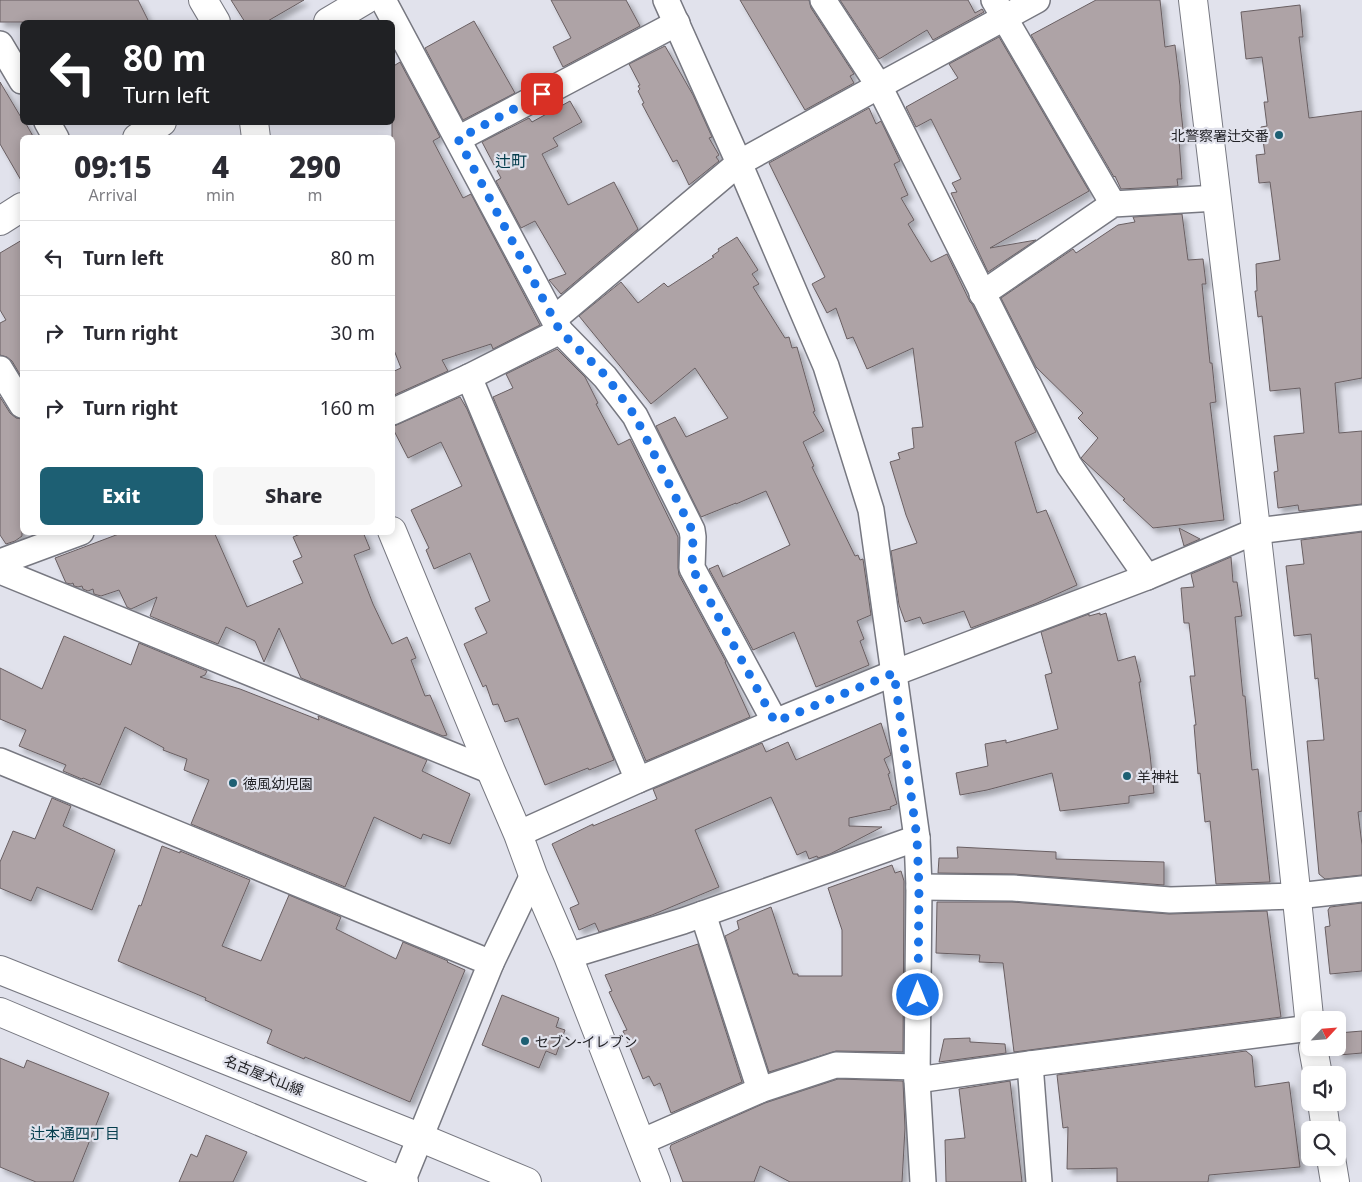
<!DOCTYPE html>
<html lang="en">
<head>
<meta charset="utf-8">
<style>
	:root { --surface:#fff; --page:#f7f7f7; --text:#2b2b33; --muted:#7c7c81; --line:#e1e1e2; --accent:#1d5f73 }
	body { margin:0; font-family:"Noto Sans","Noto Sans JP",sans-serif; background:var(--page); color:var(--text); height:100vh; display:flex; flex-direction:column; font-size:19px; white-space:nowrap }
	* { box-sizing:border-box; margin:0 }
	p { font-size:16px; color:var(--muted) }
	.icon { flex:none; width:28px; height:28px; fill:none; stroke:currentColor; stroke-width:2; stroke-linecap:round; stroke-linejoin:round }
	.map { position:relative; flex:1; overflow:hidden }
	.sheet { position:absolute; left:20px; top:135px; width:375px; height:400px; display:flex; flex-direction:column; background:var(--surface); border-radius:8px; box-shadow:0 2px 12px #0003 }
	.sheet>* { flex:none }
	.guide { position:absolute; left:20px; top:20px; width:375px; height:105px; border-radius:8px; box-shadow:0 2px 12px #0003; background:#202124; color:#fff; overflow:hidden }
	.needle { width:32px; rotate:64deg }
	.controls { position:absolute; left:1301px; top:1011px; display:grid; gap:10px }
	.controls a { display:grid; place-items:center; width:45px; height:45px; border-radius:8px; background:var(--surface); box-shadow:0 2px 12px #0003; font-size:25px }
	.pin { position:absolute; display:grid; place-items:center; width:42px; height:42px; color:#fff; margin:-21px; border-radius:10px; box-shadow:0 2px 8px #0006 }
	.me { position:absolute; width:55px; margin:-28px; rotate:0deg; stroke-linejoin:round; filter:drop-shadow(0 0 4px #0008) }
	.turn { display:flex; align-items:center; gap:18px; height:105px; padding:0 20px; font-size:22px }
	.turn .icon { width:65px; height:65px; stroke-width:2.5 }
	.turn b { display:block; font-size:35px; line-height:42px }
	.eta { display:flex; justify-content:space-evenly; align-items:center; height:85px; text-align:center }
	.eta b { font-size:30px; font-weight:800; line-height:35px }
	.action { display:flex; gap:10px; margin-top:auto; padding:10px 20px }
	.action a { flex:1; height:58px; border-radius:8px; background:var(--accent); color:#fff; font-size:20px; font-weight:800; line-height:58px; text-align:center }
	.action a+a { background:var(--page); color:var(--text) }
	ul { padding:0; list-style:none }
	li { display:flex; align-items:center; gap:15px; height:75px; padding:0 20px; border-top:1px solid var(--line) }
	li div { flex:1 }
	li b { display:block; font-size:19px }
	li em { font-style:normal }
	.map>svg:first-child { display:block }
</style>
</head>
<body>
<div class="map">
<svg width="1362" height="1182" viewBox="0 0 1362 1182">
	<defs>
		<filter id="shadow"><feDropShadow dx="4.5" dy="4.5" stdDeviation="2.5" flood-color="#0004"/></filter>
	</defs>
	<rect width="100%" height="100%" fill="#e1e2ec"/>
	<g fill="#aea3a6" stroke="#695f62" filter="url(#shadow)">
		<polygon points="0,0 138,0 149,22 0,22"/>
		<polygon points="231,0 304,0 266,22 245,22"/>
		<polygon points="551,0 626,0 640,26 563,67 553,47 571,38"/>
		<polygon points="740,0 809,0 811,8 854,74 850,76 854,83 805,110"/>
		<polygon points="840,0 968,0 975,13 982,9 984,12 933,40 927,30 879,59"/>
		<polygon points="1096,0 1160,0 1165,47 1175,45 1180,86 1180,101 1184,139 1179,140 1182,179 1177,179 1178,186 1121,189 1115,176 1114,177 1031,35"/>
		<polygon points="1300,5 1303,37 1299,37 1309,118 1362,111 1362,378 1335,383 1339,433 1362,431 1362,504 1299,511 1298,505 1278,508 1274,472 1278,471 1274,436 1304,433 1300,388 1270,391 1262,316 1258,317 1255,291 1257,291 1256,264 1280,260 1270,182 1259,183 1256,155 1265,154 1261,127 1267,126 1264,102 1268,102 1262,57 1246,59 1241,12"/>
		<polygon points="474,21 515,93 463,120 425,48"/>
		<polygon points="999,37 1089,191 990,248 1036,240 988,272 951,193 957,192 952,183 961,179 931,119 916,127 906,107 958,78 949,64"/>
		<polygon points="665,46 693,95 712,137 709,138 719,155 716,157 719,161 689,185 677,160 673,162 642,104 644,103 638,91 640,89 638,86 640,85 629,64"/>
		<polygon points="400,62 440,137 433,141 463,198 471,194 540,325 493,349 491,344 442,360 448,371 392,396 392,372 401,368 392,345 392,67"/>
		<polygon points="0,82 22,119 22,122 25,122 34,138 22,138 22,182 0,144"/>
		<polygon points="570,101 582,122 553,138 558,146 542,154 568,205 614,182 638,229 561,294 549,280 566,274 535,221 521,228 496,181 501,178 482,142 529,118 532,122"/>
		<polygon points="869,108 876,124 881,121 900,161 894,164 908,195 901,198 914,220 908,224 931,262 947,254 970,302 972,304 1036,432 1015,442 1037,513 1046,510 1077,585 1035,604 971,628 964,611 923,624 920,617 905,622 899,605 891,551 917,543 906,515 890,462 900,459 898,453 914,448 912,428 923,427 913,348 867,369 853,337 847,339 836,308 827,313 812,284 825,277 769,163"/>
		<polygon points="1182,214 1188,260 1203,259 1206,284 1202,284 1210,363 1212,363 1216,402 1210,403 1224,520 1153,528 1123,500 1125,499 1085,462 1081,458 1098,438 1078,418 1083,413 1036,367 1001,298 1073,249 1076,253 1118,225 1135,222 1133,217"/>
		<polygon points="737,237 758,270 752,274 759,284 753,287 785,338 789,337 792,348 797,347 815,411 813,412 824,431 803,442 814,466 812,467 855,556 858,555 860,560 863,559 871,615 857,621 864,639 860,641 869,665 816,687 794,632 753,650 709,569 718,565 723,577 790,545 766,491 736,504 736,503 701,517 656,426 675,417 686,437 728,418 695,368 651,404 579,316 621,282 638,303 664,283 668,287 714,257 712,256 719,251 718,249"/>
		<polygon points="22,240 22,378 12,361 7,357 0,355 0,323 6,320 0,310 0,253"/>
		<polygon points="557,349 585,377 598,403 596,404 618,445 630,439 678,537 678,568 679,575 726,662 725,662 750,717 646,761 493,397 513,388 506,374"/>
		<polygon points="0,397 10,413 16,418 22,419 22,536 15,541 6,544 0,535"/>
		<polygon points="460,397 467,409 614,760 589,770 588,768 545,785 518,718 505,722 498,704 493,705 486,685 483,687 464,644 487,633 475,608 490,601 470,553 434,569 426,550 429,548 411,510 462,486 441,442 408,458 392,427"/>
		<polygon points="1179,528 1200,539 1184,546"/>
		<polygon points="124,532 214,532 247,607 303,583 293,561 302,557 293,537 305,532 363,532 370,549 354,555 373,604 392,644 407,637 416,658 411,660 425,696 430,695 447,735 443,736 301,678 279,628 264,662 255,641 226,627 218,644 150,616 157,597 131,609 127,607 119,590 101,596 94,594 93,589 88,591 83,589 82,586 78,587 74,586 73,583 71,584 66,583 55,558"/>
		<polygon points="1362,532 1362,811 1358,812 1362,845 1362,875 1325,879 1319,874 1307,741 1324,740 1318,678 1315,679 1311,634 1294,636 1286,566 1304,564 1301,540"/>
		<polygon points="1231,557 1233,582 1237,582 1242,616 1235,617 1243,696 1245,696 1252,770 1258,769 1270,882 1216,884 1210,821 1205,822 1200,773 1198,774 1194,725 1196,725 1190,676 1195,676 1189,623 1184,623 1181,588 1194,587 1191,574"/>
		<polygon points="1100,613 1100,615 1106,613 1118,661 1135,656 1141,682 1139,682 1150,754 1154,793 1129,796 1129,803 1060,811 1052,773 987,790 960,795 956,773 988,766 985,744 1006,740 1006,743 1058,729 1045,675 1052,673 1041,632 1089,614 1089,616"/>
		<polygon points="64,636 131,665 139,643 207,671 205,675 200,677 240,689 319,720 318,716 427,760 422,771 470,794 450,844 423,834 421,839 374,817 345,887 191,824 209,780 184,770 187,759 163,750 164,748 125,727 100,785 83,778 82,779 63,771 66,765 19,746 26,730 0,719 0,668 42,689"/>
		<polygon points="881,723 891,755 884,759 890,773 888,774 897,804 890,807 891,809 849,818 849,826 882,827 830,854 818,858 817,856 809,859 806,851 797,855 771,797 695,830 719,887 652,915 599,932 595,923 579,930 570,908 579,904 552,844 593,824 593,826 657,799 653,789 762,743 766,752 788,742 796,760"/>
		<polygon points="52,798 71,806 63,826 115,850 92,910 37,887 31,901 0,888 0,862 13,831 35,839"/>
		<polygon points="162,846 180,853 180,851 250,880 222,946 261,961 289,895 341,917 336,929 396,959 403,942 448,961 447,962 465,970 410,1102 305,1057 304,1059 267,1043 272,1030 205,1000 206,998 118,961 139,905 141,906"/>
		<polygon points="957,847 1056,852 1056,859 1164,862 1164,885 1014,874 938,873 939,858 958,858"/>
		<polygon points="892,865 895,873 901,871 904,881 903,1052 836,1051 769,1072 725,936 739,929 737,921 771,907 793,974 798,974 798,976 842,976 842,930 828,888"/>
		<polygon points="937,902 1012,902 1169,914 1267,911 1281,1017 1014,1052 1003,963 979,962 980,955 936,953"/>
		<polygon points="1362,903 1362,971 1330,974 1325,927 1330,926 1328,910 1330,907"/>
		<polygon points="698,944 742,1082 671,1113 660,1083 654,1086 649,1076 643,1079 623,1031 627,1030 609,992 612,991 605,975"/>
		<polygon points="502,995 559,1018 556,1027 565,1030 556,1055 546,1051 539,1068 482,1045"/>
		<polygon points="1362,1031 1362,1053 1339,1055 1338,1033"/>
		<polygon points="970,1038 970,1042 1005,1044 1006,1053 939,1062 944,1039"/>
		<polygon points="1246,1051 1252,1056 1255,1087 1289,1082 1300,1167 1209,1175 1208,1182 1117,1182 1117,1168 1067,1169 1068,1127 1063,1128 1057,1075"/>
		<polygon points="0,1058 24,1068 27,1060 109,1093 73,1182 36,1182 0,1167"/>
		<polygon points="838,1079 903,1081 905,1128 902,1182 790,1182 760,1166 754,1182 683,1182 670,1148 671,1145 765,1103"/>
		<polygon points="1010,1081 1022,1182 946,1182 945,1140 965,1138 959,1089"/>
		<polygon points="206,1135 247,1152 233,1182 179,1182 191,1154 197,1157"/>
	</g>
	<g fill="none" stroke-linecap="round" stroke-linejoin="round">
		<defs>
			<g id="street">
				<polyline points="383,0 560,331 605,377 635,416 692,530 693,537 692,568 775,722"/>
				<polyline points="666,0 739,163 826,366 871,510 917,838 919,887 917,1080 923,1182"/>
				<polyline points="823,0 879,86 1069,465 1147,577"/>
				<polyline points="994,0 1113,204"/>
				<polyline points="0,44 22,81"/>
				<polyline points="47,122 56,138"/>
				<polyline points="458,139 677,23"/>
				<polyline points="982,294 1113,204 1217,198"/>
				<polyline points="554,319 739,163 879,86 1037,0"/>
				<polyline points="0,369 22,405"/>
				<polyline points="469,377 638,780"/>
				<polyline points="392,412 469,377 560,331"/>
				<polyline points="0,562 81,532"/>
				<polyline points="0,571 491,771"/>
				<polyline points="0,761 491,963"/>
				<polyline points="518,834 638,780 775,722 894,673 1147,577 1256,531 1362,518"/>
				<polyline points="919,887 1013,888 1170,900 1297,896 1362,889"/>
				<polyline points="703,914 760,1090"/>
				<polyline points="568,956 683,921 917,838"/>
				<polyline points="1030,1064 1039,1182"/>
				<polyline points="917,1080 1030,1064 1310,1028"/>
				<polyline points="641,1142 760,1090 836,1065 917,1067"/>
				<polyline points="402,1182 491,963 533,875"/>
			</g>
			<g id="secondary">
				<polyline points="203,0 216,22"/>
				<path d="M1193,0C1234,342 1276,684 1310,1027"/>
				<polyline points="328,22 365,0"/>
				<polyline points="254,122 256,138"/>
				<polyline points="137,138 162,122"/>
				<polyline points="0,221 22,207"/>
				<polyline points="392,531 491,771 518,834 533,875 568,956 656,1182"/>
				<polyline points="0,970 419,1137 527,1182"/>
				<polyline points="0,1012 404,1182"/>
				<polyline points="1313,1048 1318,1075"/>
				<polyline points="1322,1102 1326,1130"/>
				<polyline points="1331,1158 1335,1182"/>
			</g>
		</defs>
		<use href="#street" stroke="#777881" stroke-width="28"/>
		<use href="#secondary" stroke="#777881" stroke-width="30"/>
		<use href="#street" stroke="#fff" stroke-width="25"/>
		<use href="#secondary" stroke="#fff" stroke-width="28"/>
	</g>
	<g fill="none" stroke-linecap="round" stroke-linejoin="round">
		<polyline stroke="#1a73e8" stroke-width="9" stroke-dasharray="0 16.2" points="542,94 458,139 560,331 606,376 635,416 692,530 693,537 692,568 775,722 894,673 917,838 919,887 918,995"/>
	</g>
	<g fill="#1d5f73" stroke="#e1e2ec" stroke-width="2">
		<circle cx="1279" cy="135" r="5"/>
		<circle cx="1127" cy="776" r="5"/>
		<circle cx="233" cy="783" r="5"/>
		<circle cx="525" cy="1041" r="5"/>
	</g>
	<g text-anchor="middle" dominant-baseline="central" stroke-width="4.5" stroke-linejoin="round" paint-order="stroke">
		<g font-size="14" fill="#222226" stroke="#e1e2ec" text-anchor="start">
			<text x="1269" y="135" text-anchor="end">北警察署辻交番</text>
			<text x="1137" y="776">羊神社</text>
			<text x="243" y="783">徳風幼児園</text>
			<text x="535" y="1041">セブン-イレブン</text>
		</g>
		<g font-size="14" fill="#222226" stroke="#e1e2ec">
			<text transform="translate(264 1075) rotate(22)">名古屋犬山線</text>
		</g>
		<g font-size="15" fill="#033c4c" stroke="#e1e2ec">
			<text x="75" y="1133">辻本通四丁目</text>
		</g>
		<g font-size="16" fill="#033c4c" stroke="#e1e2ec">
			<text x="511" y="161">辻町</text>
		</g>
	</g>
</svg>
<div class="controls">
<a><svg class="needle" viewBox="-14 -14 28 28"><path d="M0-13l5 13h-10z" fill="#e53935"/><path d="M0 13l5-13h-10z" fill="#7c7c81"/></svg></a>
<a><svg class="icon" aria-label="sound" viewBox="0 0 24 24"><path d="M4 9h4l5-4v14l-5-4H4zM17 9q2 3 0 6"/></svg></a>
<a><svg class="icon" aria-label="search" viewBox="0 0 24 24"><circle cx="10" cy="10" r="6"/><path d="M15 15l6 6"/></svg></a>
</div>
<div class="pin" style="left:542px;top:94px;background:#d93025"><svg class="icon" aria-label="arrive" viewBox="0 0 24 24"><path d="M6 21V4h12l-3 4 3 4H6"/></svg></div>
<svg class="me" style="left:918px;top:995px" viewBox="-20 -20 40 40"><circle r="17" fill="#1a73e8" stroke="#fff" stroke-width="3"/><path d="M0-11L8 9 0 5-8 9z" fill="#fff"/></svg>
<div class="guide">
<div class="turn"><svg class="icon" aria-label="left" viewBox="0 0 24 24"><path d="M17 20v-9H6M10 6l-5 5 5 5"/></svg><div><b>80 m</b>Turn left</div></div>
</div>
<section class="sheet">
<div class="eta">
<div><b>09:15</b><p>Arrival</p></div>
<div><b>4</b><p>min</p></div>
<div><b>290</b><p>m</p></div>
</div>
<ul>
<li><svg class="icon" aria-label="left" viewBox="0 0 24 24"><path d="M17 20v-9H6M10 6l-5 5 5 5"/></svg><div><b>Turn left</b></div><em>80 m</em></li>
<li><svg class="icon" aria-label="right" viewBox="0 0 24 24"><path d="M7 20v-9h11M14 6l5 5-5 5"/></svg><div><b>Turn right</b></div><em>30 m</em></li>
<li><svg class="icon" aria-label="right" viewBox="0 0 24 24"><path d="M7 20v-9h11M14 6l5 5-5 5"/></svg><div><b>Turn right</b></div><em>160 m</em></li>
</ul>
<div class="action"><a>Exit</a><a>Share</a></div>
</section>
</div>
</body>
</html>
